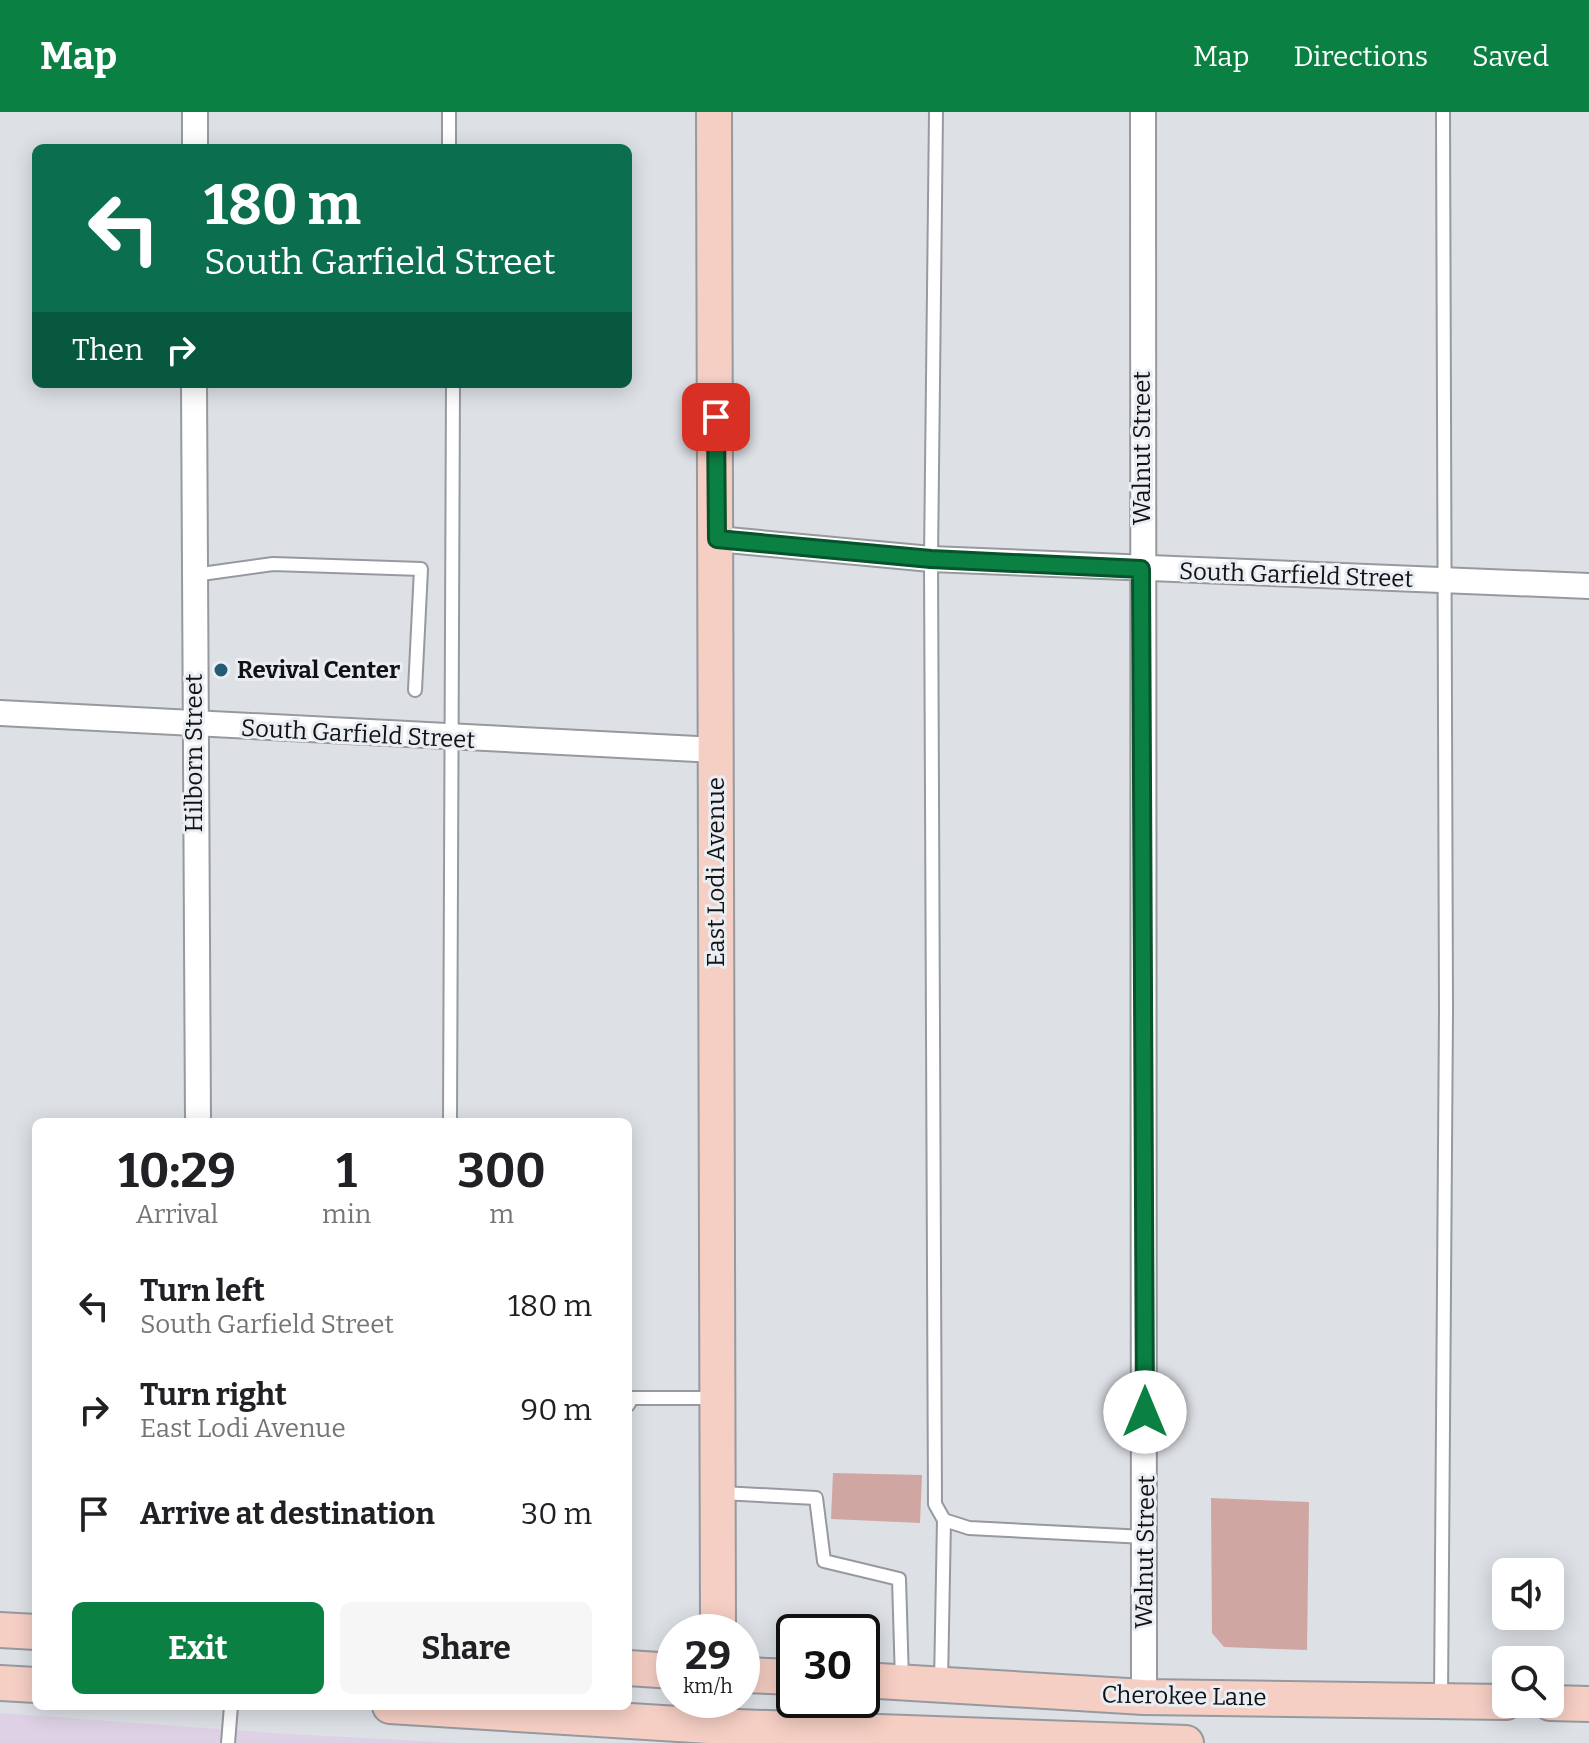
<!DOCTYPE html>
<html lang="en">
<head>
<meta charset="utf-8">
<style>
	:root { --surface:#fff; --page:#f6f6f6; --text:#202124; --muted:#757577; --accent:#0b8043 }
	body { margin:0; font-family:Bitter,serif; background:var(--page); color:var(--text); height:100vh; display:flex; flex-direction:column; font-size:30px; white-space:nowrap }
	* { box-sizing:border-box; margin:0 }
	p { font-size:26px; color:var(--muted) }
	.icon { flex:none; width:44px; height:44px; fill:none; stroke:currentColor; stroke-width:2; stroke-linecap:round; stroke-linejoin:round }
	.map { position:relative; flex:1; overflow:hidden }
	.drawer { position:absolute; left:32px; top:1006px; width:600px; height:592px; display:flex; flex-direction:column; background:var(--surface); border-radius:12px; box-shadow:0 4px 20px #0003 }
	.drawer>* { flex:none }
	.guide { position:absolute; left:32px; top:32px; width:600px; height:244px; border-radius:12px; box-shadow:0 4px 20px #0003; background:#0b6e4f; color:#fff; overflow:hidden }
	.tools { position:absolute; left:1492px; top:1446px; display:grid; gap:16px }
	.tools a { display:grid; place-items:center; width:72px; height:72px; border-radius:12px; background:var(--surface); box-shadow:0 4px 20px #0003; font-size:40px }
	.speed { position:absolute; left:656px; top:1502px; display:flex; gap:16px; font-size:40px; font-weight:700; text-align:center }
	.speed>* { display:grid; place-content:center; width:104px; height:104px; border-radius:50%; background:var(--surface); box-shadow:0 4px 20px #0003; line-height:1 }
	.speed small { font-size:20px; font-weight:400 }
	.speed .limit { border:4px solid #111; border-radius:12px; background:#fff; color:#111 }
	.pin { position:absolute; display:grid; place-items:center; width:68px; height:68px; color:#fff; margin:-34px; border-radius:16px; box-shadow:0 4px 12px #0006 }
	.me { position:absolute; width:88px; margin:-44px; rotate:0deg; stroke-linejoin:round; filter:drop-shadow(0 0 6px #0008) }
	.turn { display:flex; align-items:center; gap:28px; height:168px; padding:0 40px; font-size:36px }
	.turn .icon { width:104px; height:104px; stroke-width:2.5 }
	.turn b { display:block; font-size:56px; line-height:68px }
	.then { display:flex; align-items:center; height:76px; padding:0 40px; background:#0003; gap:16px; font-size:30px }
	.eta { display:flex; justify-content:space-evenly; align-items:center; height:136px; text-align:center }
	.eta b { font-size:48px; font-weight:700; line-height:56px }
	.action { display:flex; gap:16px; margin-top:auto; padding:16px 40px }
	.action a { flex:1; height:92px; border-radius:12px; background:var(--accent); color:#fff; font-size:32px; font-weight:700; line-height:92px; text-align:center }
	.action a+a { background:var(--page); color:var(--text) }
	ul { padding:0; list-style:none }
	li { display:flex; align-items:center; gap:24px; height:104px; padding:0 40px }
	li div { flex:1 }
	li b { display:block; font-size:30px }
	li em { font-style:normal }
	header { display:flex; align-items:center; gap:48px; box-sizing:border-box; height:112px; padding:0 40px; background:var(--accent); color:#fff }
	header strong { font-size:38px }
	nav { display:flex; gap:44px; margin-inline-start:auto; font-size:28px }
	.map>svg:first-child { display:block }
</style>
</head>
<body>
<header>
<strong>Map</strong>
<nav><a>Map</a><a>Directions</a><a>Saved</a></nav>
</header>
<div class="map">
<svg width="1589" height="1631" viewBox="0 0 1589 1631">
	<rect width="100%" height="100%" fill="#dde1e6"/>
	<polygon fill="#ded1e5" points="0,1601 272,1621 458,1631 0,1631"/>
	<g fill="#d0a6a2">
		<polygon points="833,1361 922,1363 920,1411 831,1407"/>
		<polygon points="1211,1386 1309,1390 1307,1538 1224,1535 1212,1521"/>
	</g>
	<g fill="none" stroke-linecap="round" stroke-linejoin="round">
		<defs>
			<g id="lane">
				<polyline points="449,0 449,36"/>
				<polyline points="936,0 931,447 935,1392 944,1408 969,1416 1145,1425"/>
				<polyline points="194,463 273,452 421,457 415,578"/>
				<polyline points="450,1010 453,272"/>
				<polyline points="628,1293 632,1286 714,1286"/>
				<polyline points="722,1381 816,1386 824,1449 899,1467 902,1569"/>
				<polyline points="941,1571 944,1408"/>
				<polyline points="1441,1588 1446,899 1443,0"/>
				<polyline points="228,1631 231,1594"/>
			</g>
			<g id="street">
				<polyline points="1143,0 1144,1585"/>
				<polyline points="195,36 195,0"/>
				<polyline points="194,272 198,1010"/>
				<polyline points="717,427 931,447 1589,474"/>
				<polyline points="0,601 716,638"/>
			</g>
			<g id="secondary">
				<polyline points="714,0 718,1520"/>
				<polyline points="0,1518 36,1520"/>
				<polyline points="628,1556 674,1559"/>
				<polyline points="742,1563 794,1565"/>
				<polyline points="862,1568 1144,1585 1506,1590"/>
				<polyline points="0,1571 36,1573"/>
				<polyline points="1550,1591 1589,1592"/>
				<polyline points="390,1594 710,1614 1186,1631"/>
			</g>
		</defs>
		<use href="#lane" stroke="#96999e" stroke-width="16"/>
		<use href="#street" stroke="#96999e" stroke-width="28"/>
		<use href="#secondary" stroke="#96999e" stroke-width="38"/>
		<use href="#lane" stroke="#fff" stroke-width="12"/>
		<use href="#street" stroke="#fff" stroke-width="24"/>
		<use href="#secondary" stroke="#f6cfc4" stroke-width="34"/>
	</g>
	<g fill="none" stroke-linecap="round" stroke-linejoin="round">
		<defs>
			<polyline id="route" points="716,305 717,427 931,447 1141,457 1145,1300"/>
		</defs>
		<use href="#route" stroke="#07532c" stroke-width="20"/>
		<use href="#route" stroke="#0b8043" stroke-width="14"/>
	</g>
	<circle fill="#245c76" stroke="#eaeef3" stroke-width="3" cx="221" cy="558" r="8"/>
	<g text-anchor="middle" dominant-baseline="central" stroke-width="6" stroke-linejoin="round" paint-order="stroke">
		<g font-size="24" fill="#111214" stroke="#eaeef3">
			<text transform="translate(1142 336) rotate(-90)">Walnut Street</text>
			<text transform="translate(1296 463) rotate(2)">South Garfield Street</text>
			<text transform="translate(358 622) rotate(3)">South Garfield Street</text>
			<text transform="translate(194 641) rotate(-90)">Hilborn Street</text>
			<text transform="translate(716 760) rotate(-90)">East Lodi Avenue</text>
			<text transform="translate(1145 1440) rotate(-89)">Walnut Street</text>
			<text transform="translate(1184 1584) rotate(1)">Cherokee Lane</text>
		</g>
		<g font-size="24" font-weight="bold" fill="#111214" stroke="#eaeef3" text-anchor="start">
			<text x="237" y="558">Revival Center</text>
		</g>
	</g>
</svg>
<div class="tools">
<a><svg class="icon" aria-label="sound" viewBox="0 0 24 24"><path d="M4 9h4l5-4v14l-5-4H4zM17 9q2 3 0 6"/></svg></a>
<a><svg class="icon" aria-label="search" viewBox="0 0 24 24"><circle cx="10" cy="10" r="6"/><path d="M15 15l6 6"/></svg></a>
</div>
<div class="speed"><div>29<small>km/h</small></div><div class="limit">30</div></div>
<div class="pin" style="left:716px;top:305px;background:#d93025"><svg class="icon" aria-label="arrive" viewBox="0 0 24 24"><path d="M6 21V4h12l-3 4 3 4H6"/></svg></div>
<svg class="me" style="left:1145px;top:1300px" viewBox="-20 -20 40 40"><circle r="19" fill="#fff"/><path d="M0-13L10 11 0 6-10 11z" fill="#0b8043"/></svg>
<div class="guide">
<div class="turn"><svg class="icon" aria-label="left" viewBox="0 0 24 24"><path d="M17 20v-9H6M10 6l-5 5 5 5"/></svg><div><b>180 m</b>South Garfield Street</div></div>
<div class="then">Then<svg class="icon" aria-label="right" viewBox="0 0 24 24"><path d="M7 20v-9h11M14 6l5 5-5 5"/></svg></div>
</div>
<section class="drawer">
<div class="eta">
<div><b>10:29</b><p>Arrival</p></div>
<div><b>1</b><p>min</p></div>
<div><b>300</b><p>m</p></div>
</div>
<ul>
<li><svg class="icon" aria-label="left" viewBox="0 0 24 24"><path d="M17 20v-9H6M10 6l-5 5 5 5"/></svg><div><b>Turn left</b><p>South Garfield Street</p></div><em>180 m</em></li>
<li><svg class="icon" aria-label="right" viewBox="0 0 24 24"><path d="M7 20v-9h11M14 6l5 5-5 5"/></svg><div><b>Turn right</b><p>East Lodi Avenue</p></div><em>90 m</em></li>
<li><svg class="icon" aria-label="arrive" viewBox="0 0 24 24"><path d="M6 21V4h12l-3 4 3 4H6"/></svg><div><b>Arrive at destination</b></div><em>30 m</em></li>
</ul>
<div class="action"><a>Exit</a><a>Share</a></div>
</section>
</div>
</body>
</html>
